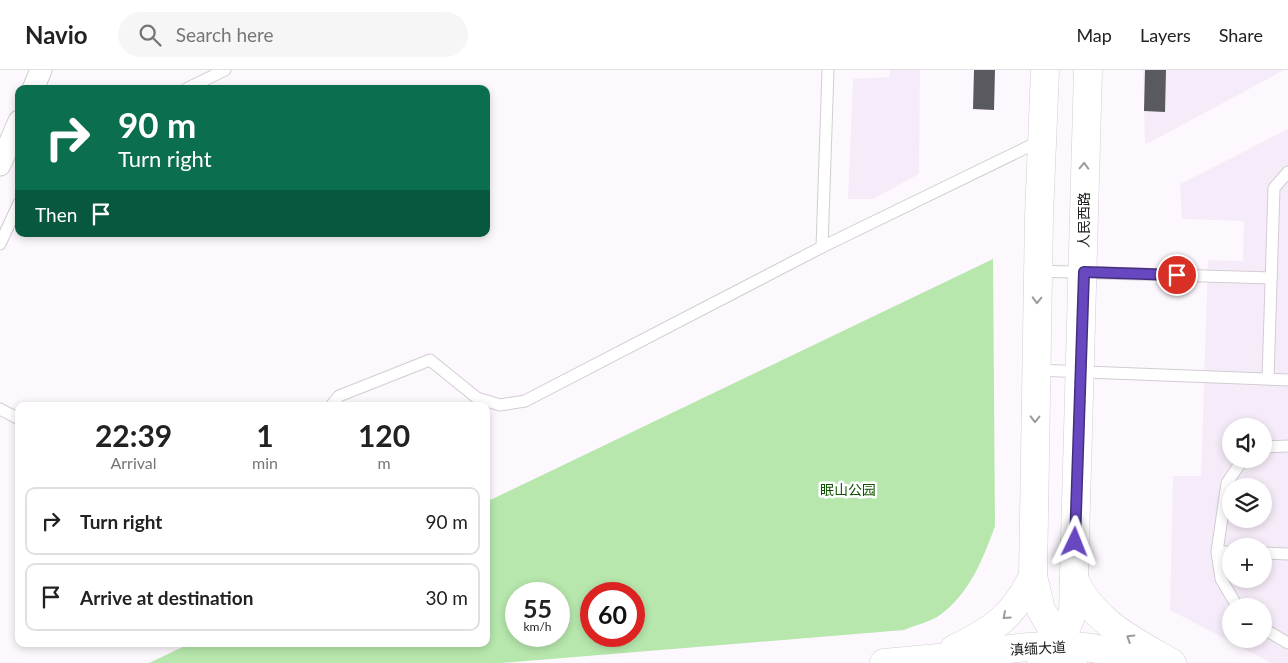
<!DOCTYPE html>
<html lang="en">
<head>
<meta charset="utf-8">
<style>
	:root { --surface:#fff; --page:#f6f6f6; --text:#222; --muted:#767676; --line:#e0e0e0 }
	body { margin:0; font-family:Lato,"Noto Sans SC",sans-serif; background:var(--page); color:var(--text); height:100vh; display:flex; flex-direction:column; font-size:19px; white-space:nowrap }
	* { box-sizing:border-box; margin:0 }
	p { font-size:16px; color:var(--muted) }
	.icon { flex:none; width:28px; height:28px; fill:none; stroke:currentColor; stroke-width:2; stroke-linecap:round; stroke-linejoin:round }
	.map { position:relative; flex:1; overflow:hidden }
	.drawer { position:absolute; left:15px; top:332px; width:475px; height:245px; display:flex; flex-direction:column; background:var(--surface); border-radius:10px; box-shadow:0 2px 8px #0003 }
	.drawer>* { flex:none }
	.banner { position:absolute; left:15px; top:15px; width:475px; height:152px; border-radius:10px; box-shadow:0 2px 8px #0003; background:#0b6e4f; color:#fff; overflow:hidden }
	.tools { position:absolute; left:1222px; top:348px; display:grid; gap:10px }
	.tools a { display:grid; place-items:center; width:50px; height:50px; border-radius:50%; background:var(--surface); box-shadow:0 2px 8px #0003; font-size:25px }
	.speed { position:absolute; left:505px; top:512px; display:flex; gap:10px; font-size:25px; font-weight:700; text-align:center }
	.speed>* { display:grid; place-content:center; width:65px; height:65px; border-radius:50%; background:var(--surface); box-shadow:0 2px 8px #0003; line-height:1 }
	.speed small { font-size:12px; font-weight:400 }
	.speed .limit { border:8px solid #d22; background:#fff; color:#111 }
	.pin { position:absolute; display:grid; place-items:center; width:42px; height:42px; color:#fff; margin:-21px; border:2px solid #fff; border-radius:50%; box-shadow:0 1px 5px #0007 }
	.me { position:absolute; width:55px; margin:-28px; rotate:2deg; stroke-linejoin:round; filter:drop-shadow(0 0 4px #0008) }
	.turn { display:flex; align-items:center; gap:18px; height:105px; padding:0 20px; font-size:22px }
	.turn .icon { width:65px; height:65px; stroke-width:2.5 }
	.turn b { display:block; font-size:35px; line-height:42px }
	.then { display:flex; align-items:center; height:48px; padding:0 20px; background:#0003; gap:10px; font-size:19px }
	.eta { display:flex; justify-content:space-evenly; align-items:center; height:85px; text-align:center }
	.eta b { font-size:30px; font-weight:700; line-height:35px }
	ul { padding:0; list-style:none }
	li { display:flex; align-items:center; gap:15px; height:68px; margin:0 10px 8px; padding:0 10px; border:2px solid var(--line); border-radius:10px }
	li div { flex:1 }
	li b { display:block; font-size:19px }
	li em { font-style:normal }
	header { display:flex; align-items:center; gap:30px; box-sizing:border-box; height:70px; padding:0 25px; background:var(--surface); border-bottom:1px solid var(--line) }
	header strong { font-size:24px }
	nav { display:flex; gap:28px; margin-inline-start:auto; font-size:18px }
	.search { width:350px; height:45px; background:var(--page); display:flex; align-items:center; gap:12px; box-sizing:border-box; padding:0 18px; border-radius:28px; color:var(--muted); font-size:19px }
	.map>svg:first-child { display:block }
</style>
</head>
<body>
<header>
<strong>Navio</strong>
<div class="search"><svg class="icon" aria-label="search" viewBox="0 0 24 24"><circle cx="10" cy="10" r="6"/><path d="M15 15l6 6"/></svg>Search here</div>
<nav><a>Map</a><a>Layers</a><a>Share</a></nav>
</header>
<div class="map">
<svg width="1288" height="593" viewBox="0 0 1288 593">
	<rect width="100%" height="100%" fill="#fdf8fe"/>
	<g fill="#f6ecf9" fill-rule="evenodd">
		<polygon points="890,0 920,0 919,104 873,129 848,129 853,9 889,7"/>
		<polygon points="1143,0 1284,0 1145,75"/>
		<path d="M1288,59V593H1271L1170,540L1173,406H1201L1208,190L1243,191L1244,151L1182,149L1180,114ZM1231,356H1264V389H1231ZM1231,416H1264V449H1231ZM1231,476H1264V509H1231ZM1231,536H1264V569H1231Z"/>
	</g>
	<path fill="#b7e7ad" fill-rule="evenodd" d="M993,189L995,456C983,489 970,523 940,545C931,552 915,555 904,560L501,593H149L189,574H486V432ZM516,524H559V566H516ZM591,524H634V566H591Z"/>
	<g fill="#5a595f">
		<polygon points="974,0 995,0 994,40 973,39"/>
		<polygon points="1145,0 1166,0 1165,42 1144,41"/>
	</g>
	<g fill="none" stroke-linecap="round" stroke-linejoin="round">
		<defs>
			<g id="lane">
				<polyline points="186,19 225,0"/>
				<polyline points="0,174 19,133"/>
				<polyline points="822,177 828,0"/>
				<polyline points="1038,201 1271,208"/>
				<polyline points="1035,300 1288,310"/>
				<polyline points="1268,309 1274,118 1288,102"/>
				<polyline points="331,336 339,326 430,290 477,328 500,335 525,331 822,177 1042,70"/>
				<polyline points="0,339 19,349"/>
				<polyline points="1264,377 1288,376"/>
				<polyline points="1217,482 1231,482"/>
				<polyline points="1264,483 1288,484"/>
				<polyline points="1237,536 1221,509 1217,482 1227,413 1243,389"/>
				<polyline points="1264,559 1288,573"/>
			</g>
			<g id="street">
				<polyline points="33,19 41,0"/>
				<polyline points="0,95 19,51"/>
			</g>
			<g id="primary">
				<polyline points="1045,0 1039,146 1033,506 1041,540 1073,593"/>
				<path d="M1074,509C1093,552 1134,571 1172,593"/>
				<path d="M954,579C993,560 1014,546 1033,506"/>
				<path d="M884,593C906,591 928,589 949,587C1010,579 1082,563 1139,593"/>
				<polyline points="1041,593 1066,558 1073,542 1088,0"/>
			</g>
		</defs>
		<use href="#lane" stroke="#d1cdd2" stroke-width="13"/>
		<use href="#street" stroke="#d1cdd2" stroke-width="23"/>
		<use href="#primary" stroke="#d1cdd2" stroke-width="29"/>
		<use href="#lane" stroke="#fff" stroke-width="11"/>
		<use href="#street" stroke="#fff" stroke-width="21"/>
		<use href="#primary" stroke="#fff" stroke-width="28"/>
	</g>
	<defs><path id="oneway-chevron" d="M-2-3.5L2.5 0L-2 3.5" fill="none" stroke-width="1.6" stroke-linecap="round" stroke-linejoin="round" transform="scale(1.25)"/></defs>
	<g stroke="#9c9b9c">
		<use href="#oneway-chevron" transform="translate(1084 96) rotate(-88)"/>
		<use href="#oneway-chevron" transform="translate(1037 230) rotate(92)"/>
		<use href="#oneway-chevron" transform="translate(1035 349) rotate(91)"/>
		<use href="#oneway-chevron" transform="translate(1006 546) rotate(138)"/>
		<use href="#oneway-chevron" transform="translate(1130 568) rotate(-148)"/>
	</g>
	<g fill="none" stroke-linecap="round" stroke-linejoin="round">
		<defs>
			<polyline id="route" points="1075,472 1084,202 1177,205"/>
		</defs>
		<use href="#route" stroke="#432f7d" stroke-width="12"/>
		<use href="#route" stroke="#6748c1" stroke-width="9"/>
	</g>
	<g text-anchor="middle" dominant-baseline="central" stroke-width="5" stroke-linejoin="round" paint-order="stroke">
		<g font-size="14" fill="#222022" stroke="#fff">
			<text transform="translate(1083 150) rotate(-90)">人民西路</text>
			<text transform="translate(1038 578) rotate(-3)">滇缅大道</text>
		</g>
		<g font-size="14" fill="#135201" stroke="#fff">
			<text x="848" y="419">眠山公园</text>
		</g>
	</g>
</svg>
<div class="tools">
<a><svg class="icon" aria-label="sound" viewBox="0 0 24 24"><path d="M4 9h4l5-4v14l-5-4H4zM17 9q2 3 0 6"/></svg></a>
<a><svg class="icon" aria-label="layers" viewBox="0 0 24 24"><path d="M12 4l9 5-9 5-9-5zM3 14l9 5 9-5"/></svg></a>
<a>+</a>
<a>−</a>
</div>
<div class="speed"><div>55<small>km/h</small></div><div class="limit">60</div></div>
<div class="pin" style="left:1177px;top:205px;background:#d93025"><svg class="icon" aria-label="arrive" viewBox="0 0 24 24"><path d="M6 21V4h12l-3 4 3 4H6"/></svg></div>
<svg class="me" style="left:1075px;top:472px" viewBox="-20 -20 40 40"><path d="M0-17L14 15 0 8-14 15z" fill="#6748c1" stroke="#fff" stroke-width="4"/></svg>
<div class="banner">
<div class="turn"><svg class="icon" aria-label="right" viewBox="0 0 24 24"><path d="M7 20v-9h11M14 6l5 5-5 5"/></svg><div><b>90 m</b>Turn right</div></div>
<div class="then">Then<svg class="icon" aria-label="arrive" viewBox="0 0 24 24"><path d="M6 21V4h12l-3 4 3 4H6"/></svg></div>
</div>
<section class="drawer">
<div class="eta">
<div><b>22:39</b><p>Arrival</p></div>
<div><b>1</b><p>min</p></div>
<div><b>120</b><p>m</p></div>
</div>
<ul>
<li><svg class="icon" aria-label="right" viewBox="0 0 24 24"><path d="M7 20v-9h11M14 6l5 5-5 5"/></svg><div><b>Turn right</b></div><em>90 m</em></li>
<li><svg class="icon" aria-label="arrive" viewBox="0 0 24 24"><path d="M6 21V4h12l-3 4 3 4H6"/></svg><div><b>Arrive at destination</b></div><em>30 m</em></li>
</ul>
</section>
</div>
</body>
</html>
